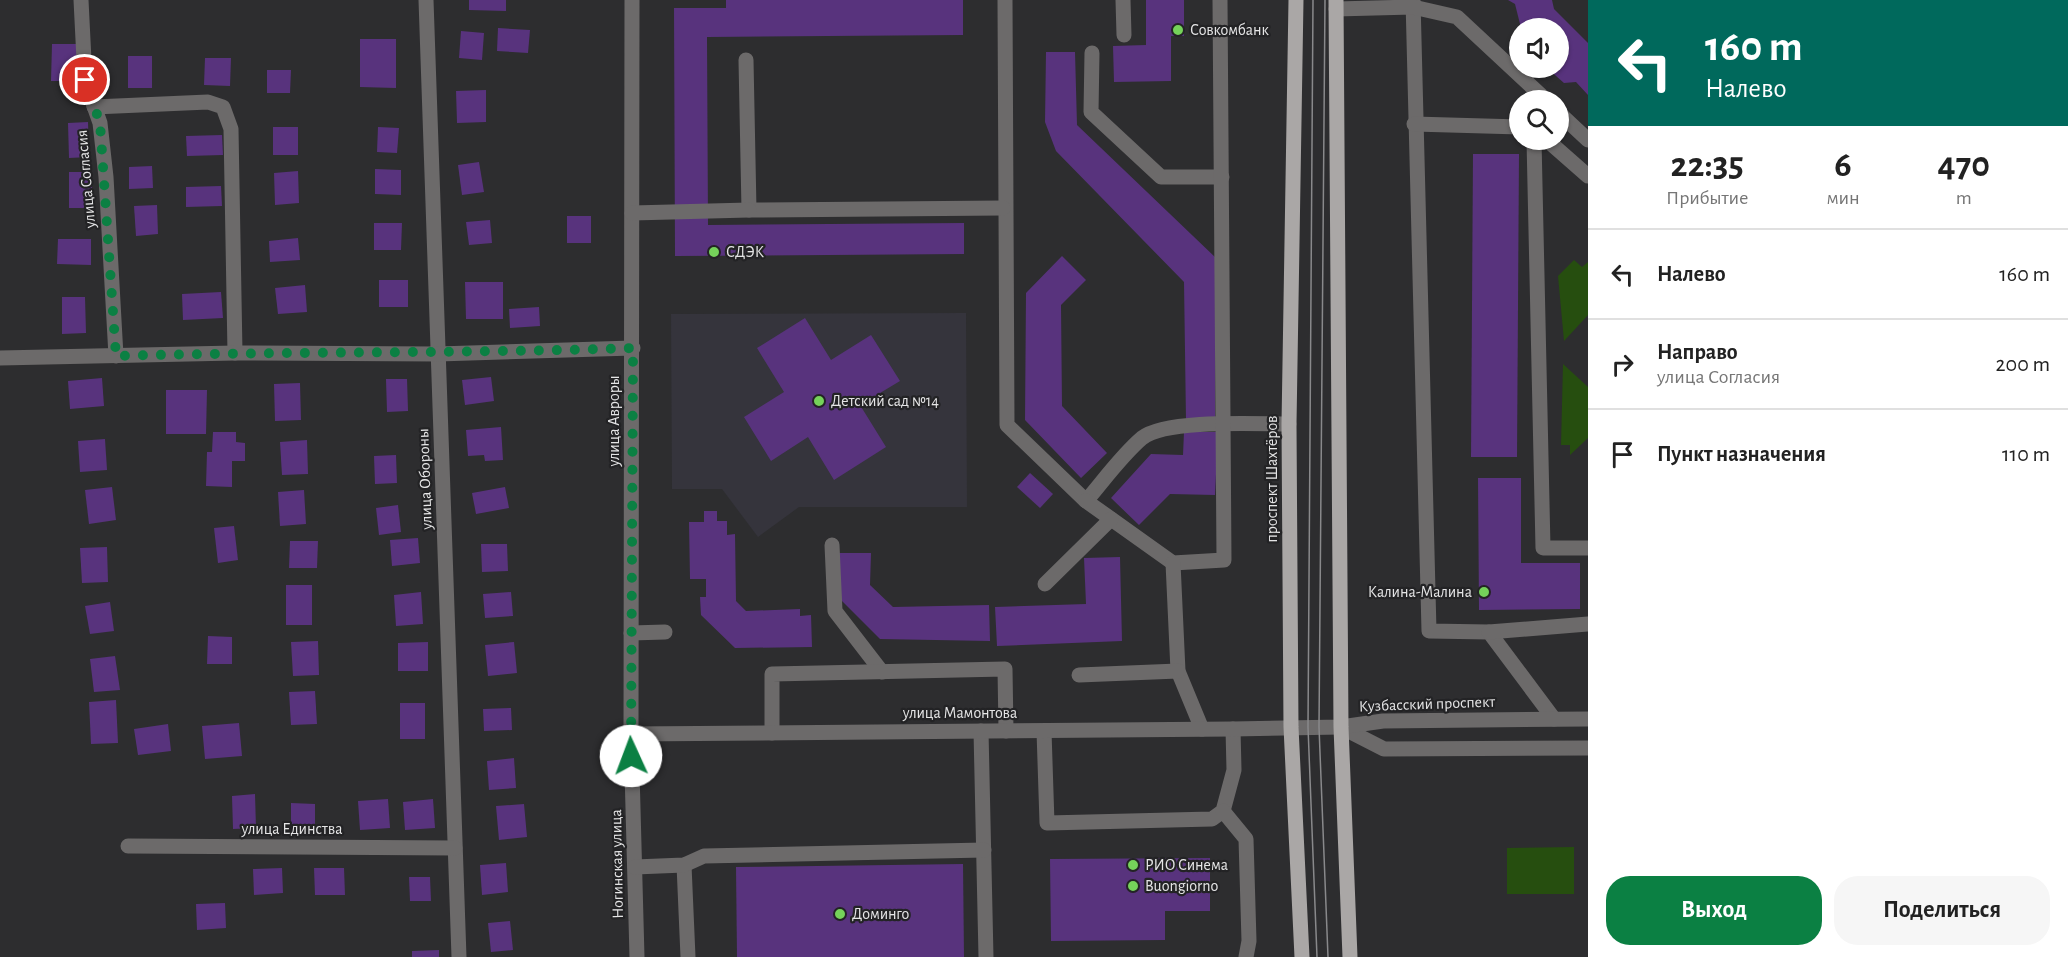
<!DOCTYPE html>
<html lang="ru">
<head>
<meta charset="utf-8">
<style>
	:root { --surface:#fff; --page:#f6f6f6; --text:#222; --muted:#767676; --line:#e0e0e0; --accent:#0b8043 }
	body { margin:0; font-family:"Alegreya Sans",sans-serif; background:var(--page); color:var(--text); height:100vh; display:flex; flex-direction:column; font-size:22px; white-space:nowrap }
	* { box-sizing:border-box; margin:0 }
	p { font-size:20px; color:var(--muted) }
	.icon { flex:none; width:33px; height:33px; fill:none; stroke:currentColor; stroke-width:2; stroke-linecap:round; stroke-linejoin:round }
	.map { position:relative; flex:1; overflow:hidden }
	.side { display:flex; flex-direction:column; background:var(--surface); width:480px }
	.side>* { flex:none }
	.top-card { background:#00695c; color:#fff; overflow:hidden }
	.controls { position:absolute; left:1509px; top:18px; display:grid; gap:12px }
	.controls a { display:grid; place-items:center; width:60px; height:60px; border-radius:50%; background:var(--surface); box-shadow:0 2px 4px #0004; font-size:30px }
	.pin { position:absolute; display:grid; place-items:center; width:51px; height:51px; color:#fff; margin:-26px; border:3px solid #fff; border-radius:50%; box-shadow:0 2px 6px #0007 }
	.me { position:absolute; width:66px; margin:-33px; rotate:358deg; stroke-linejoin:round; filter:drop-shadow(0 0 4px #0008) }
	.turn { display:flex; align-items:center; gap:21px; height:126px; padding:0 18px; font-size:27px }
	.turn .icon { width:78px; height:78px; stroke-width:2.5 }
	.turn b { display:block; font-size:42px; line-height:51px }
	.eta { display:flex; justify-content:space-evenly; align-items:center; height:102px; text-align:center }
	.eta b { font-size:36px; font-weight:700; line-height:42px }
	.button { display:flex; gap:12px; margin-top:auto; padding:12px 18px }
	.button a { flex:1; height:69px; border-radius:24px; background:var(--accent); color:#fff; font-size:24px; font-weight:700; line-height:69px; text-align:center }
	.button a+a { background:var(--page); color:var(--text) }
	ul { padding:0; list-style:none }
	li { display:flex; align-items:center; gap:18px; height:90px; padding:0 18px; border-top:2px solid var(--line) }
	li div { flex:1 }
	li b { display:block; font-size:22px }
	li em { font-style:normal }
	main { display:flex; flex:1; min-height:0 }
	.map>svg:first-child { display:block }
</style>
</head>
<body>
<main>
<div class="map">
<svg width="1588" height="957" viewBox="0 0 1588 957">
	<rect width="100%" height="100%" fill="#2d2d2f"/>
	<polygon fill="#35343c" points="966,313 967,507 799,507 758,537 722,489 672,489 671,314"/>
	<g fill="#264e0f">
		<polygon points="1574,260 1582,267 1588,262 1588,315 1564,341 1558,276"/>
		<polygon points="1563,364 1588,387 1588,438 1570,455 1570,445 1561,445"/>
		<polygon points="1574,847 1574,894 1507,894 1507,848"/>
	</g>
	<g fill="#58337d">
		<polygon points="469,0 506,0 506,11 469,10"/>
		<polygon points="726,0 963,0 963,35 707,37 708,225 964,223 964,254 675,256 674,8 726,8"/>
		<polygon points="1146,0 1184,0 1184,36 1171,36 1171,81 1114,82 1113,46 1146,45"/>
		<polygon points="1508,0 1552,0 1554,9 1588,43 1588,95 1576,82 1564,83 1547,68 1558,68 1558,28 1521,28 1515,4"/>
		<polygon points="498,28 530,30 528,53 497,51"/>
		<polygon points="461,31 484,33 482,60 459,58"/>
		<polygon points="360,39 396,39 396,88 360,87"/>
		<polygon points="52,44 77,44 77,81 51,81"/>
		<polygon points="1046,52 1075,52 1077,125 1216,258 1215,420 1186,421 1184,282 1056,151 1045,122"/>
		<rect x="128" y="56" width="24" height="32"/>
		<polygon points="205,58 231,58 230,86 204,85"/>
		<polygon points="267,70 291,70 290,93 267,93"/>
		<polygon points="486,90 486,122 457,123 456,91"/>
		<polygon points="88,122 89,157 69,158 68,123"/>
		<rect x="273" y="127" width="25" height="28"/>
		<polygon points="378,127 399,128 397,153 377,152"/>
		<polygon points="222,135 223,155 187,156 186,136"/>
		<polygon points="1473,154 1519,154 1517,457 1471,457"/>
		<polygon points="479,162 484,192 462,195 458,165"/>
		<polygon points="152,166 153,188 129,189 129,167"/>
		<polygon points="375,169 401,170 401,195 375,194"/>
		<polygon points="298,171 299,203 275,205 274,173"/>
		<rect x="69" y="172" width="23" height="36"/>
		<polygon points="221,186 222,206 186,207 186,187"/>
		<polygon points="157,205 158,234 136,236 134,206"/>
		<rect x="567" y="216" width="24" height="27"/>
		<polygon points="490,220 492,243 469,245 466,222"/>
		<polygon points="374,223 402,223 401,250 374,250"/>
		<polygon points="298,238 300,260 270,262 269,241"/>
		<polygon points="58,239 91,239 91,265 57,264"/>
		<polygon points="1062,256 1086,280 1061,305 1062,406 1107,453 1081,478 1025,420 1026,293"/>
		<rect x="379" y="280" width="29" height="27"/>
		<polygon points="465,282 503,282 503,319 466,319"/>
		<polygon points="305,285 307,312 278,314 275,288"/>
		<polygon points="221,292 223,318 183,320 182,294"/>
		<polygon points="62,297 85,297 86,333 62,334"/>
		<polygon points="539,307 540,326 510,328 509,309"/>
		<polygon points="805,318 831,360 871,335 900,381 860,405 886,447 834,480 808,437 771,461 744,417 784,392 757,348"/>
		<polygon points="491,377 494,401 465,405 462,380"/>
		<polygon points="102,378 104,406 70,409 68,381"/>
		<polygon points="386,379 407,379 408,411 387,412"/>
		<polygon points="300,383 301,420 275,421 274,384"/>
		<polygon points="166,390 207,390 206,434 166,434"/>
		<polygon points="501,427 503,460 485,461 484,455 468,456 466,430"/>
		<polygon points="213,432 236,432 236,442 245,443 245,461 232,461 232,487 206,486 207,452 212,452"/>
		<polygon points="1184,432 1218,432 1215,495 1170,494 1139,525 1111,498 1151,454 1183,455"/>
		<polygon points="105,439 107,470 80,472 78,441"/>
		<polygon points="307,440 308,474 282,475 280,442"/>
		<polygon points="396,455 397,483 375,484 374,456"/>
		<polygon points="1030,473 1053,494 1040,508 1017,487"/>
		<polygon points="1478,478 1521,478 1521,563 1580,563 1580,609 1479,610"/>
		<polygon points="112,487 116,520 89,524 85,490"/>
		<polygon points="505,487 509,508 476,514 472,493"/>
		<polygon points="304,490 306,524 280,526 278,492"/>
		<polygon points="398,505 401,532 379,535 376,508"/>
		<polygon points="704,511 717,511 717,521 727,521 727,535 735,534 736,601 746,611 800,609 800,616 811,615 812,647 735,648 701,615 700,597 706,597 706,579 690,579 689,522 704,522"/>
		<polygon points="234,526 238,560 218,563 214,528"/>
		<polygon points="418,538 420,563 392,566 390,540"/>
		<polygon points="290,541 318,541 317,568 289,568"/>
		<polygon points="481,544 507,544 508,571 482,572"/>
		<polygon points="107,547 108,582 82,583 80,548"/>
		<polygon points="839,553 871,553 870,585 893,607 989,605 990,641 880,639 839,598"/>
		<polygon points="1120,557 1122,641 997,646 995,607 1086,604 1084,558"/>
		<rect x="286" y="585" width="26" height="40"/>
		<polygon points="421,592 423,624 396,626 394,595"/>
		<polygon points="511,592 513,616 485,618 483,594"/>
		<polygon points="110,602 114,631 90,634 85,606"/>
		<polygon points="208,636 232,637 232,664 207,664"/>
		<polygon points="318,641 319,675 293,676 291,642"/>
		<polygon points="428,642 428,671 398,671 398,643"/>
		<polygon points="514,642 517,673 488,676 485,645"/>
		<polygon points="115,656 120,690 94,692 90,659"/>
		<polygon points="315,691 317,724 291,725 289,692"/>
		<polygon points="116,700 118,743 91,744 89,702"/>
		<rect x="400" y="703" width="25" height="36"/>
		<polygon points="511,708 512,730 484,731 483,709"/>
		<polygon points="239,723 242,756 205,759 202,726"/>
		<polygon points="168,724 171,751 138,755 134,729"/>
		<polygon points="514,758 516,788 489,790 487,761"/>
		<polygon points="255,794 256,828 233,829 232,796"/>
		<polygon points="388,799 390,828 360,830 358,801"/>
		<polygon points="433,799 435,828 405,830 403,802"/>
		<polygon points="291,803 315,804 315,831 291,830"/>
		<polygon points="524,804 527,837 499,840 496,806"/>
		<polygon points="1210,858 1210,911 1165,911 1165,940 1051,941 1050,859"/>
		<polygon points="506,863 508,892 482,895 480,865"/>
		<polygon points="963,864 964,957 737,957 736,867"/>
		<polygon points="282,868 283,893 254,895 253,869"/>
		<polygon points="314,868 344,868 345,895 315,895"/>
		<polygon points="409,877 430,877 431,901 410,901"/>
		<polygon points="225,903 226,928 197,930 196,904"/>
		<polygon points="510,921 513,950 491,952 488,923"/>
		<polygon points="439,950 439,957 412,957 412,951"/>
	</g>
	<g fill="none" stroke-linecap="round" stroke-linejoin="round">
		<g stroke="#6c6a6a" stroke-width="15">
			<polyline points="81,0 85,80 100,123 106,177 116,356"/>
			<polyline points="426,0 459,957"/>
			<polyline points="632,0 631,734 637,957"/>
			<path d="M1005,0L1007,425L1086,501C1104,480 1122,455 1142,438C1166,419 1257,424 1289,424"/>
			<polyline points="1123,0 1124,35"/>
			<polyline points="1413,0 1429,631 1489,632 1554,719"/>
			<polyline points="1336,9 1413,7 1457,17 1546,100"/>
			<polyline points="1092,53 1091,112 1161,177 1222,177"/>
			<polyline points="746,60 749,210 1003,208"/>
			<polyline points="94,107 208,102 223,107 231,129 235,353"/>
			<polyline points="1558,112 1588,140"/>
			<polyline points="1414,124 1520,127"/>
			<polyline points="1534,140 1543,548 1588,548"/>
			<polyline points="1547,140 1588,176"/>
			<polyline points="632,213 749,210"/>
			<polyline points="0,358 235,353 438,354 633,348"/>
			<polyline points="1086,501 1173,563 1224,560 1220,0"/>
			<polyline points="832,545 835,611 882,672"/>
			<polyline points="1173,563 1178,671 1202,729"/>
			<polyline points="1045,584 1111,519"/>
			<polyline points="1489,632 1588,624"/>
			<polyline points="631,633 665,632"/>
			<polyline points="1079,675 1178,671"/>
			<polyline points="1341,727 1384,749 1588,748"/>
			<polyline points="981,731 986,957"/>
			<polyline points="1044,731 1047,823 1212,819 1223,811 1234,770 1233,729"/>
			<polyline points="772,733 772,674 1005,669 1006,731"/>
			<polyline points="631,734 1233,729 1341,727 1383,721 1588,719"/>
			<polyline points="1223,811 1246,839 1249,941 1246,957"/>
			<polyline points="128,846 455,848"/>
			<polyline points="684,865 688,957"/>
			<polyline points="635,867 684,865 704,856 984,850"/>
		</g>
		<g stroke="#aaa7a6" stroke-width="15">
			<polyline points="1296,0 1289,424 1291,727 1302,957"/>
			<polyline points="1336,0 1341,727 1350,957"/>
		</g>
		<g stroke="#89898b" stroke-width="1.5">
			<polyline points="1313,0 1308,727 1317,957"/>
			<polyline points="1325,0 1319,727 1328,957"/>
		</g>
	</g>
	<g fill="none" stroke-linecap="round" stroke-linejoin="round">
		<path stroke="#0b8043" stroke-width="10" stroke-dasharray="0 18" d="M85,80L100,123L116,356C288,351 460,354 633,348L631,756"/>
	</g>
	<g fill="#75d25a" stroke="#232325" stroke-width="2">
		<circle cx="1178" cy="30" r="6"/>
		<circle cx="714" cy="252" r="6"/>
		<circle cx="819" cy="401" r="6"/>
		<circle cx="1484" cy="592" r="6"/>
		<circle cx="1133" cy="865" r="6"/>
		<circle cx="1133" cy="886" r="6"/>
		<circle cx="840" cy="914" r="6"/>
	</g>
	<g text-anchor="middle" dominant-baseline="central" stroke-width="4.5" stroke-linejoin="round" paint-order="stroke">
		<g font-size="16" fill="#e5e5e6" stroke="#232325" text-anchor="start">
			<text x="1190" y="30">Совкомбанк</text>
			<text x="726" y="252">СДЭК</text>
			<text x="831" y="401">Детский сад №14</text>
			<text x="1472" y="592" text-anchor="end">Калина-Малина</text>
			<text x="1145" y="865">РИО Синема</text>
			<text x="1145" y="886">Buongiorno</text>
			<text x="852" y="914">Доминго</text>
		</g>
		<g font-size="16" fill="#e5e5e6" stroke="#232325">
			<text transform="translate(86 179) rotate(-95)">улица Согласия</text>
			<text transform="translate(614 421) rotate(-90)">улица Авроры</text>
			<text transform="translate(425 479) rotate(-92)">улица Обороны</text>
			<text transform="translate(1272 479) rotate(-90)">проспект Шахтёров</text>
			<text transform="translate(1427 704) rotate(-2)">Кузбасский проспект</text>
			<text x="960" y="713">улица Мамонтова</text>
			<text x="292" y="829">улица Единства</text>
			<text transform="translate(617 864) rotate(-91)">Ногинская улица</text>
		</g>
	</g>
</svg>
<div class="controls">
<a><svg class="icon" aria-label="sound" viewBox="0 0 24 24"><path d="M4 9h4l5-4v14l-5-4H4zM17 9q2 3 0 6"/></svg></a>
<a><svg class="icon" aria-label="search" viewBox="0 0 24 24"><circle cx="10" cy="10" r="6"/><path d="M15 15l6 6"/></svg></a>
</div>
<div class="pin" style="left:85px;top:80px;background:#d93025"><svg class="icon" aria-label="arrive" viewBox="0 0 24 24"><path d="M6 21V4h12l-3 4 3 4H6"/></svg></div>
<svg class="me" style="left:631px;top:756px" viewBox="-20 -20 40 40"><circle r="19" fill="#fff"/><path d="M0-13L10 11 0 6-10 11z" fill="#0b8043"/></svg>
</div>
<section class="side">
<div class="top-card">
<div class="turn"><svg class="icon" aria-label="left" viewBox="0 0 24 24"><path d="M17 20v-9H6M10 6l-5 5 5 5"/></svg><div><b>160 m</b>Налево</div></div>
</div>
<div class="eta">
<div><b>22:35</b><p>Прибытие</p></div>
<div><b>6</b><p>мин</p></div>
<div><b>470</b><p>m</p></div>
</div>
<ul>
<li><svg class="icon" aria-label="left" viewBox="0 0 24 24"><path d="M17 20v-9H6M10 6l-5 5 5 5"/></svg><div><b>Налево</b></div><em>160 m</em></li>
<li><svg class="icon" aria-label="right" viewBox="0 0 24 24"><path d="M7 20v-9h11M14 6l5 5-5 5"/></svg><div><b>Направо</b><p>улица Согласия</p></div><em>200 m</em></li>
<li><svg class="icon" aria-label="arrive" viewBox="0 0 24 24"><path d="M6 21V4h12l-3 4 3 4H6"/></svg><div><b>Пункт назначения</b></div><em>110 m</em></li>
</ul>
<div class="button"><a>Выход</a><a>Поделиться</a></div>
</section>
</main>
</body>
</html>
